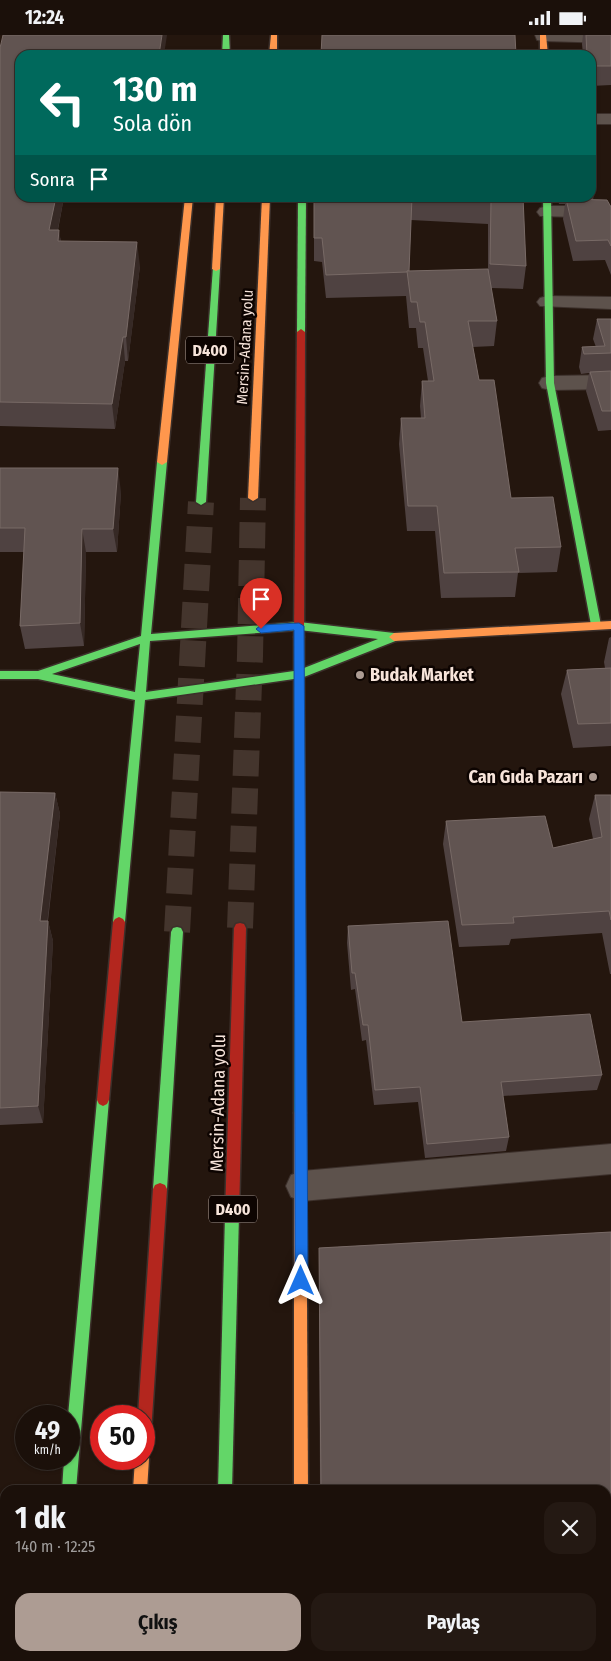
<!DOCTYPE html>
<html lang="tr">
<head>
<meta charset="utf-8">
<style>
	:root { --surface:#1b100a; --page:#241913; --text:#f1f3f6; --muted:#a09d9c; --line:#39302b; --accent:#ad9c93 }
	body { margin:0; font-family:"Fira Sans Condensed",sans-serif; background:var(--page); color:var(--text); height:100vh; display:flex; flex-direction:column; font-size:19px; white-space:nowrap }
	* { box-sizing:border-box; margin:0 }
	p { font-size:16px; color:var(--muted) }
	.icon { flex:none; width:28px; height:28px; fill:none; stroke:currentColor; stroke-width:2; stroke-linecap:round; stroke-linejoin:round }
	.map { position:relative; flex:1; overflow:hidden }
	.sheet { position:absolute; left:0px; top:1450px; width:611px; height:176px; display:flex; flex-direction:column; background:var(--surface); border-radius:15px 15px 0 0; box-shadow:0 1px 4px #0004,0 0 0 1px var(--line) }
	.sheet>* { flex:none }
	.hud { position:absolute; left:15px; top:15px; width:581px; height:152px; border-radius:15px; box-shadow:0 1px 4px #0004,0 0 0 1px var(--line); background:#00695c; color:#fff; overflow:hidden }
	.speed { position:absolute; left:15px; top:1370px; display:flex; gap:10px; font-size:25px; font-weight:700; text-align:center }
	.speed>* { display:grid; place-content:center; width:65px; height:65px; border-radius:50%; background:var(--surface); box-shadow:0 1px 4px #0004,0 0 0 1px var(--line); line-height:1 }
	.speed small { font-size:12px; font-weight:400 }
	.speed .limit { border:8px solid #d22; background:#fff; color:#111 }
	.pin { position:absolute; display:grid; place-items:center; width:42px; height:42px; color:#fff; margin:-51px -21px; border-radius:50% 50% 50% 0; rotate:-45deg; box-shadow:0 0 5px #0007 }
	.pin .icon { rotate:45deg }
	.me { position:absolute; width:55px; margin:-28px; rotate:0deg; stroke-linejoin:round; filter:drop-shadow(0 0 4px #0008) }
	.turn { display:flex; align-items:center; gap:18px; height:105px; padding:0 15px; font-size:22px }
	.turn .icon { width:65px; height:65px; stroke-width:2.5 }
	.turn b { display:block; font-size:35px; line-height:42px }
	.then { display:flex; align-items:center; height:48px; padding:0 15px; background:#0003; gap:10px; font-size:19px }
	.round { display:grid; place-items:center; flex:none; width:52px; height:52px; border-radius:15px; background:var(--page) }
	.head { display:flex; align-items:center; justify-content:space-between; height:85px; padding:0 15px }
	h1 { font-size:30px; font-weight:700; line-height:38px }
	.button { display:flex; gap:10px; margin-top:auto; padding:10px 15px }
	.button a { flex:1; height:58px; border-radius:15px; background:var(--accent); color:#111; font-size:20px; font-weight:700; line-height:58px; text-align:center }
	.button a+a { background:var(--page); color:var(--text) }
	.status { display:flex; justify-content:space-between; align-items:center; height:35px; padding:0 25px; background:var(--surface); direction:ltr }
	.status svg { height:14px; fill:currentColor }
	.map>svg:first-child { display:block }
</style>
</head>
<body>
<div class="status"><b>12:24</b><svg viewBox="0 0 49 12"><path d="M0 12V9h3v3zM5 12V6h3v6zM10 12V3h3v9zM15 12V0h3v12zM26 1h20v11H26zM47 4h2v5h-2z"/></svg></div>
<div class="map">
<svg width="611" height="1626" viewBox="0 0 611 1626">
	<rect width="100%" height="100%" fill="#24160e"/>
	<g fill="none" stroke-linecap="round" stroke-linejoin="round">
		<g stroke="#44352d" stroke-width="26" stroke-dasharray="26 12" stroke-linecap="butt">
			<polyline points="240,893 250,621 253,463"/>
			<polyline points="177,897 201,467"/>
		</g>
		<defs>
			<g id="street">
				<polygon points="535,0 611,0 611,8 543,6 537,5"/>
				<rect x="591" y="79" width="20" height="10"/>
				<polygon points="547,171 611,171 611,183 540,181 537,177 540,173"/>
				<polygon points="547,261 611,262 611,274 540,271 537,267 540,263"/>
				<polygon points="611,340 611,354 550,355 542,353 539,348 542,343 550,341"/>
				<polygon points="611,1109 611,1139 302,1166 291,1162 286,1151 291,1140 302,1136"/>
			</g>
			<g id="fast">
				<polygon points="223,0 229,0 230,20 222,20"/>
				<polygon points="298,162 306,162 305,297 301,300 297,297"/>
				<polygon points="543,162 551,162 554,348 601,590 596,594 591,590 546,348"/>
				<polygon points="213,232 220,234 206,467 201,470 196,467"/>
				<path d="M162,424L167,427L151,599L299,587L394,598L399,602L398,605L304,642L306,1078L304,1082L300,1084L296,1082L294,1078V644L145,665L125,887L123,890L119,892L115,890L113,887L135,665L38,644H0V636H38L141,601L157,427ZM299,595L378,604L304,633V602L299,598L294,602V636L146,657L150,606ZM140,609L135,657L52,639Z"/>
				<polygon points="177,892 181,893 183,897 167,1154 165,1158 160,1160 155,1158 153,1154 171,897 173,893"/>
				<polygon points="103,1059 107,1061 109,1065 76,1455 62,1455 64,1424 69,1424 68,1381 97,1065 99,1061"/>
				<polygon points="232,1174 237,1176 239,1180 232,1455 218,1455 225,1180 227,1176"/>
			</g>
			<g id="slow">
				<polygon points="271,0 277,0 277,20 269,20"/>
				<polygon points="540,0 546,0 548,20 540,20"/>
				<polygon points="185,162 193,162 167,427 162,430 157,427"/>
				<polygon points="216,162 224,162 220,234 216,236 212,234"/>
				<polygon points="262,162 270,162 258,463 253,466 248,463"/>
				<polygon points="611,586 611,594 394,606 389,602 394,598"/>
				<polygon points="300,1072 304,1074 306,1078 308,1455 294,1455 294,1078 296,1074"/>
				<polygon points="144,1417 147,1419 149,1424 147,1455 133,1455 135,1424 144,1424"/>
				<rect x="121" y="1621" width="16" height="5"/>
				<rect x="212" y="1621" width="16" height="5"/>
				<rect x="292" y="1621" width="16" height="5"/>
			</g>
			<g id="jam">
				<polygon points="301,294 305,297 304,602 299,606 294,602 297,297"/>
				<polygon points="119,882 123,884 125,887 109,1065 107,1069 103,1071 99,1069 97,1065 113,887 115,884"/>
				<polygon points="240,888 244,889 246,893 239,1180 237,1184 232,1186 227,1184 225,1180 234,893 236,889"/>
				<polygon points="160,1148 165,1150 167,1154 151,1398 149,1403 144,1405 144,1381 138,1381 153,1154 155,1150"/>
				<rect x="46" y="1621" width="16" height="5"/>
			</g>
		</defs>
		<use href="#street" stroke="#3c302b" stroke-width="2"/>
		<use href="#fast" stroke="#3c302b" stroke-width="3"/>
		<use href="#slow" stroke="#3c302b" stroke-width="3"/>
		<use href="#jam" stroke="#3c302b" stroke-width="3"/>
		<use href="#street" fill="#5d524c" fill-rule="evenodd"/>
		<use href="#fast" fill="#63d668" fill-rule="evenodd"/>
		<use href="#slow" fill="#ff974d" fill-rule="evenodd"/>
		<use href="#jam" fill="#b3261e" fill-rule="evenodd"/>
	</g>
	<g fill="#4f4241" fill-rule="evenodd">
		<polygon points="583,0 611,0 611,50 591,51 591,20 583,20 582,9"/>
		<polygon points="0,13 20,162 64,162 58,195 61,206 140,231 128,326 125,326 115,394 0,391"/>
		<polygon points="591,139 596,146 593,165 611,172 611,240 605,225 573,226 563,184 565,169 559,169 557,162 591,162"/>
		<path d="M314,162H523L526,231L523,254L491,253L497,286L494,311L473,312L479,345L511,463L561,512L557,537L518,538L515,562L441,563L435,496H407L399,409L401,383H421L420,371L422,346H428L423,313H418L416,293H409L406,261L326,263L322,227L314,226ZM411,185L488,189V235L409,236Z"/>
		<polygon points="597,284 611,284 611,395 598,396 586,356 589,338 581,339 579,332 582,312 596,312 593,304"/>
		<polygon points="0,433 121,457 117,517 86,517 84,611 25,614 20,591 24,517 0,517"/>
		<polygon points="611,602 611,711 573,713 561,659 567,635 605,633 604,627 609,603"/>
		<polygon points="0,757 55,758 60,779 48,886 53,906 43,1088 0,1090"/>
		<polygon points="595,760 611,760 611,939 610,939 602,898 511,904 509,910 459,912 443,809 446,786 553,813 593,804 589,784"/>
		<polygon points="348,891 462,987 602,1040 597,1055 503,1061 509,1102 506,1116 425,1123 418,1067 374,1070 366,1005 362,1006 355,954 351,955 347,908"/>
		<polygon points="611,1197 611,1626 338,1626 338,1621 606,1621 606,1455 320,1455 319,1213"/>
	</g>
	<g fill="#362925">
		<polygon points="162,0 167,0 164,20 159,20"/>
		<polygon points="56,162 64,162 53,219 49,195"/>
		<polygon points="59,195 63,219 58,206"/>
		<polygon points="137,207 140,231 128,326 126,302"/>
		<polygon points="123,302 125,326 115,394 112,369"/>
		<polygon points="118,433 121,457 117,517 113,494"/>
		<polygon points="82,494 86,517 84,611 80,588"/>
		<polygon points="55,758 60,779 45,906 40,886"/>
		<polygon points="48,886 53,906 43,1088 38,1071"/>
	</g>
	<g fill="#615451" stroke="#786a66">
		<polygon points="3,0 162,0 159,20 20,20 20,162 56,162 49,195 59,195 58,206 137,207 126,302 123,302 112,369 0,367 0,13"/>
		<polygon points="322,0 515,0 516,20 321,20"/>
		<polygon points="586,0 611,0 611,31 591,31 591,20 587,20"/>
		<polygon points="591,139 596,146 591,146"/>
		<polygon points="314,162 412,162 409,236 407,236 407,237 326,240 322,203 314,203"/>
		<polygon points="440,162 523,162 526,231 490,229 491,165"/>
		<polygon points="566,164 607,165 611,172 611,211 608,205 576,206"/>
		<polygon points="488,234 497,286 468,286 479,345 494,345 511,463 553,462 561,512 515,513 519,537 444,538 437,471 408,471 401,383 425,383 422,346 434,346 425,287 420,287 417,267 411,267 407,236"/>
		<polygon points="597,284 611,284 611,318 584,319 582,312 605,311"/>
		<polygon points="611,336 611,376 602,376 590,337"/>
		<polygon points="0,433 118,433 113,494 82,494 80,588 20,591 25,493 0,493"/>
		<polygon points="611,633 611,688 578,689 567,635"/>
		<polygon points="0,757 55,758 40,886 48,886 38,1071 0,1073"/>
		<polygon points="595,760 611,760 611,885 609,876 513,882 514,888 462,890 446,786 545,781 553,813 602,802"/>
		<polygon points="448,886 462,987 590,979 602,1040 501,1047 509,1102 427,1109 420,1052 375,1055 368,990 363,990 355,938 352,938 348,891"/>
		<polygon points="611,1197 611,1626 339,1626 339,1621 606,1621 606,1455 321,1455 319,1213"/>
	</g>
	<polygon fill="#1a73e8" stroke="#114b97" points="299,588 304,591 308,1246 306,1251 301,1253 297,1251 295,1246 294,595 261,598 256,594 261,590"/>
	<g fill="#ad9c93" stroke="#0d0401" stroke-width="2">
		<circle cx="360" cy="640" r="5"/>
		<circle cx="593" cy="742" r="5"/>
	</g>
	<g text-anchor="middle" dominant-baseline="central" stroke-width="5" stroke-linejoin="round" paint-order="stroke">
		<g font-size="15" fill="#f7e4da" stroke="#0d0401">
			<text transform="translate(245 312) rotate(-87)">Mersin-Adana yolu</text>
		</g>
		<g fill="#0d0401" stroke="#b1a199" stroke-width="1">
			<rect x="186" y="301.5" width="48" height="27" rx="4"/>
			<rect x="209" y="1160.5" width="48" height="27" rx="4"/>
		</g>
		<g font-size="16" font-weight="bold" fill="#f7e4da">
			<text x="210" y="315">D400</text>
			<text x="233" y="1174">D400</text>
		</g>
		<g font-size="18" font-weight="bold" fill="#f7e4da" stroke="#0d0401" text-anchor="start">
			<text x="370" y="640">Budak Market</text>
			<text x="583" y="742" text-anchor="end">Can Gıda Pazarı</text>
		</g>
		<g font-size="18" fill="#f7e4da" stroke="#0d0401">
			<text transform="translate(218 1068) rotate(-89)">Mersin-Adana yolu</text>
		</g>
	</g>
</svg>
<div class="speed"><div>49<small>km/h</small></div><div class="limit">50</div></div>
<div class="pin" style="left:261px;top:594px;background:#d93025"><svg class="icon" aria-label="arrive" viewBox="0 0 24 24"><path d="M6 21V4h12l-3 4 3 4H6"/></svg></div>
<svg class="me" style="left:301px;top:1246px" viewBox="-20 -20 40 40"><path d="M0-17L14 15 0 8-14 15z" fill="#1a73e8" stroke="#fff" stroke-width="4"/></svg>
<div class="hud">
<div class="turn"><svg class="icon" aria-label="left" viewBox="0 0 24 24"><path d="M17 20v-9H6M10 6l-5 5 5 5"/></svg><div><b>130 m</b>Sola dön</div></div>
<div class="then">Sonra<svg class="icon" aria-label="arrive" viewBox="0 0 24 24"><path d="M6 21V4h12l-3 4 3 4H6"/></svg></div>
</div>
<section class="sheet">
<div class="head"><div><h1>1 dk</h1><p>140 m · 12:25</p></div><a class="round"><svg class="icon" aria-label="close" viewBox="0 0 24 24"><path d="M6 6l12 12M18 6L6 18"/></svg></a></div>
<div class="button"><a>Çıkış</a><a>Paylaş</a></div>
</section>
</div>
</body>
</html>
